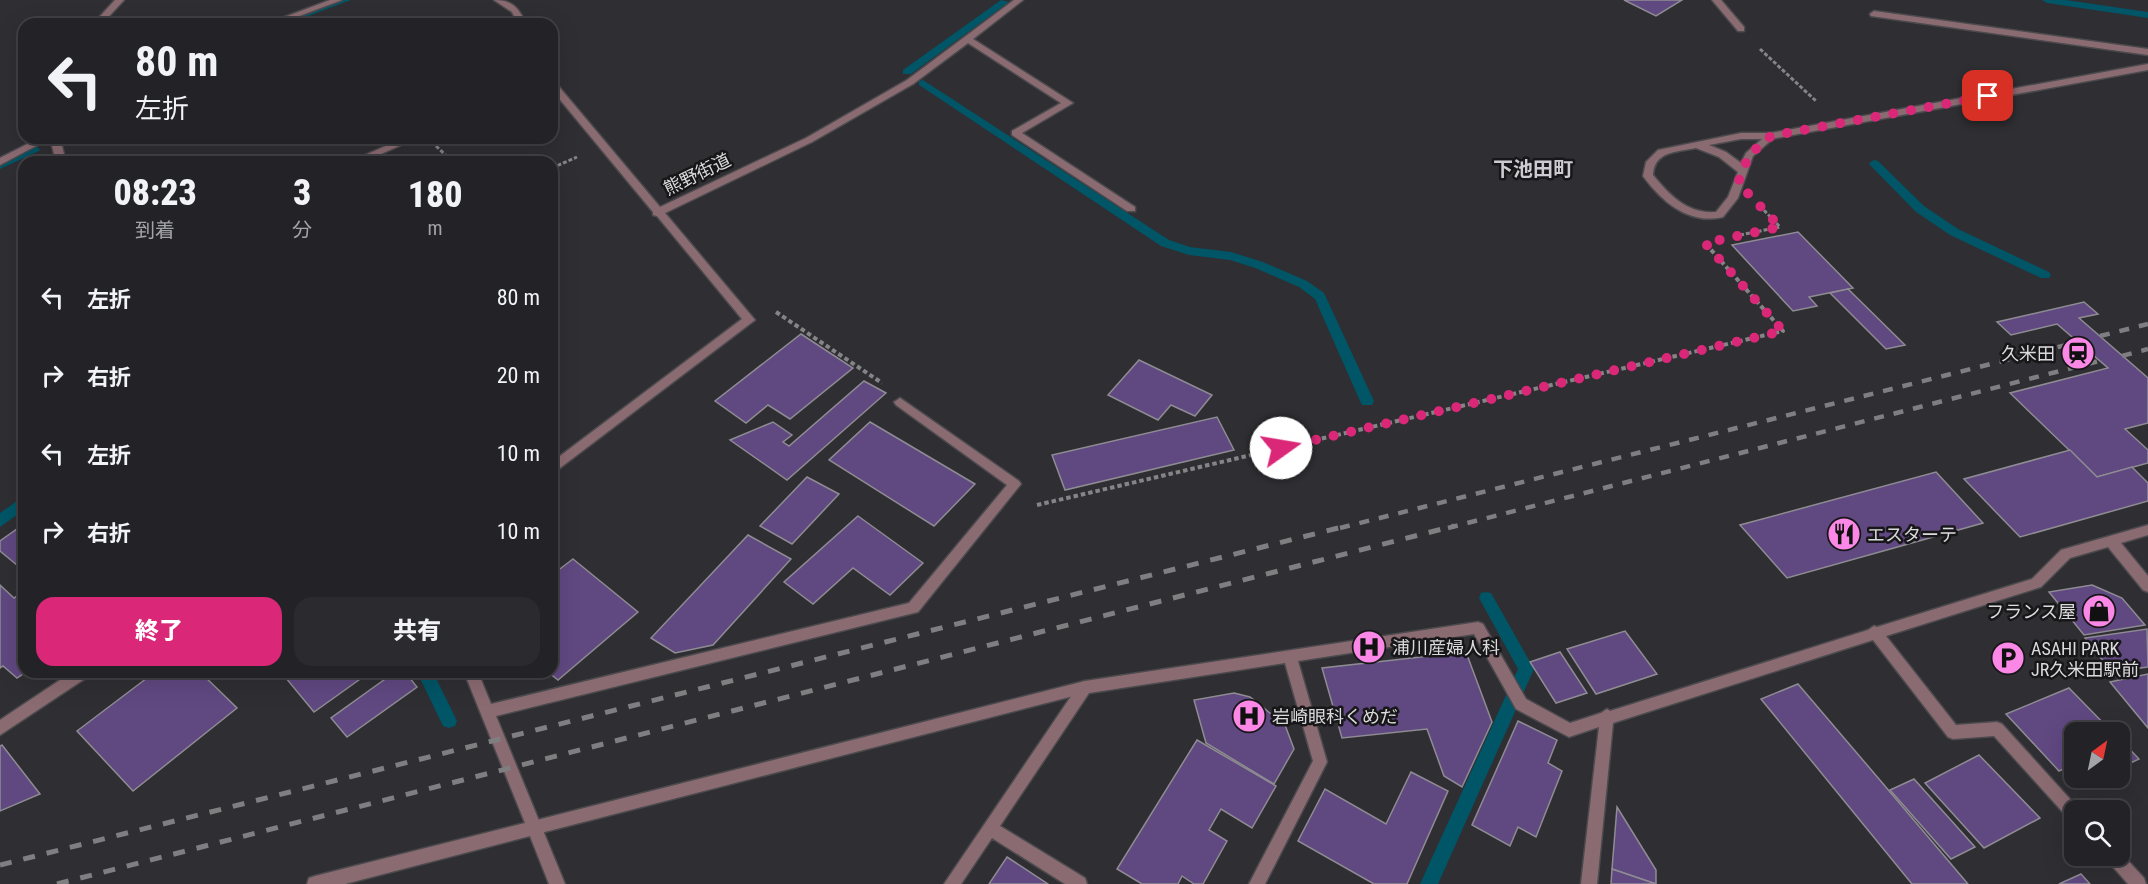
<!DOCTYPE html>
<html lang="ja">
<head>
<meta charset="utf-8">
<style>
	:root { --surface:#232226; --page:#2b2a2e; --text:#f1f3f6; --muted:#a3a4a7; --line:#403f43; --accent:#db2777 }
	body { margin:0; font-family:"Roboto Condensed","Noto Sans JP",sans-serif; background:var(--page); color:var(--text); height:100vh; display:flex; flex-direction:column; font-size:22px; white-space:nowrap }
	* { box-sizing:border-box; margin:0 }
	p { font-size:20px; color:var(--muted) }
	.icon { flex:none; width:33px; height:33px; fill:none; stroke:currentColor; stroke-width:2; stroke-linecap:round; stroke-linejoin:round }
	.map { position:relative; flex:1; overflow:hidden }
	.panel { position:absolute; left:18px; top:156px; width:540px; height:522px; display:flex; flex-direction:column; background:var(--surface); border-radius:18px; box-shadow:0 6px 24px #0002,0 0 0 2px var(--line) }
	.panel>* { flex:none }
	.banner { position:absolute; left:18px; top:18px; width:540px; height:126px; border-radius:18px; box-shadow:0 6px 24px #0002,0 0 0 2px var(--line); background:#232226; color:var(--text); overflow:hidden }
	.needle { width:39px; rotate:33deg }
	.fabs { position:absolute; left:2064px; top:722px; display:grid; gap:12px }
	.fabs a { display:grid; place-items:center; width:66px; height:66px; border-radius:12px; background:var(--surface); box-shadow:0 6px 24px #0002,0 0 0 2px var(--line); font-size:30px }
	.pin { position:absolute; display:grid; place-items:center; width:51px; height:51px; color:#fff; margin:-26px; border-radius:12px; box-shadow:0 3px 9px #0006 }
	.me { position:absolute; width:66px; margin:-33px; rotate:77deg; stroke-linejoin:round; filter:drop-shadow(0 0 4px #0008) }
	.turn { display:flex; align-items:center; gap:21px; height:126px; padding:0 18px; font-size:27px }
	.turn .icon { width:78px; height:78px; stroke-width:2.5 }
	.turn b { display:block; font-size:42px; line-height:51px }
	.eta { display:flex; justify-content:space-evenly; align-items:center; height:102px; text-align:center }
	.eta b { font-size:36px; font-weight:800; line-height:42px }
	.primary-button { display:flex; gap:12px; margin-top:auto; padding:12px 18px }
	.primary-button a { flex:1; height:69px; border-radius:18px; background:var(--accent); color:#fff; font-size:24px; font-weight:800; line-height:69px; text-align:center }
	.primary-button a+a { background:var(--page); color:var(--text) }
	ul { padding:0; list-style:none }
	li { display:flex; align-items:center; gap:18px; height:78px; padding:0 18px }
	li div { flex:1 }
	li b { display:block; font-size:22px }
	li em { font-style:normal }
	.map>svg:first-child { display:block }
</style>
</head>
<body>
<div class="map">
<svg width="2148" height="884" viewBox="0 0 2148 884">
	<rect width="100%" height="100%" fill="#2f2e32"/>
	<g fill="none" stroke-linecap="round" stroke-linejoin="round">
		<g fill="#005567" fill-rule="evenodd">
			<polygon points="337,0 351,0 287,24 273,24"/>
			<polygon points="1001,0 1009,2 911,74 903,74 903,70"/>
			<polygon points="2042,0 2066,0 2148,12 2148,18 2047,3"/>
			<polygon points="923,80 1169,240 1190,247 1231,252 1263,262 1307,281 1324,293 1374,401 1372,405 1362,405 1360,401 1315,299 1299,287 1255,268 1230,260 1189,255 1161,246 919,85 919,81"/>
			<polygon points="35,146 40,149 39,151 0,169 0,162"/>
			<polygon points="1874,160 1878,161 1924,206 1958,229 2049,272 2051,275 2049,278 2041,278 1950,235 1916,212 1870,165 1869,163"/>
			<polygon points="24,496 24,510 0,527 0,513"/>
			<polygon points="1486,592 1491,593 1534,669 1438,884 1420,884 1518,669 1479,598 1481,593"/>
			<polygon points="417,672 433,672 457,721 455,726 449,728 443,726"/>
		</g>
	</g>
	<g fill="#604881" stroke="#8e8c92" stroke-width="1.5">
		<polygon points="1624,0 1682,0 1656,16"/>
		<polygon points="1798,232 1853,288 1809,297 1817,306 1793,311 1732,245"/>
		<polygon points="1848,289 1905,345 1886,349 1830,293"/>
		<polygon points="2084,302 2098,314 2079,318 2148,378 2148,423 2125,429 2148,450 2148,463 2097,477 2010,393 2108,368 2057,324 2011,335 1997,322"/>
		<polygon points="801,334 853,368 790,419 768,405 746,423 715,401"/>
		<polygon points="1139,360 1212,395 1195,416 1171,405 1158,420 1108,395"/>
		<polygon points="864,381 886,393 787,480 730,440 773,422 792,435 783,442 789,446"/>
		<polygon points="1217,417 1234,450 1065,490 1052,455"/>
		<polygon points="870,422 975,484 934,526 829,460"/>
		<polygon points="2070,450 2097,477 2132,467 2148,483 2148,501 2020,537 1964,479"/>
		<polygon points="1936,472 1983,523 1787,578 1740,525"/>
		<polygon points="807,477 839,494 792,544 760,526"/>
		<polygon points="858,516 923,563 890,595 853,568 813,604 784,582"/>
		<polygon points="24,524 24,569 23,570 0,551 0,541"/>
		<polygon points="748,535 791,559 713,645 675,653 651,638"/>
		<polygon points="573,559 638,612 558,680 548,672 552,672 552,575"/>
		<polygon points="0,585 14,598 24,591 26,672 17,678 3,666 0,668"/>
		<polygon points="2092,585 2122,598 2145,625 2084,635 2049,592"/>
		<polygon points="2147,629 2148,667 2112,672 2085,638"/>
		<polygon points="1625,631 1657,674 1596,694 1567,649"/>
		<polygon points="1466,652 1492,722 1462,787 1444,776 1427,729 1342,738 1322,668"/>
		<polygon points="1560,652 1587,693 1556,703 1530,662"/>
		<polygon points="155,672 200,672 237,708 133,791 77,731"/>
		<polygon points="292,672 370,672 314,712 285,677"/>
		<polygon points="395,672 405,672 417,687 347,737 331,718"/>
		<polygon points="2148,674 2148,728 2110,682"/>
		<polygon points="1798,684 1879,779 1968,884 1912,884 1761,699"/>
		<polygon points="2069,688 2112,732 2074,732 2074,764 2059,771 2006,714"/>
		<polygon points="1234,693 1250,697 1285,725 1294,749 1274,784 1206,743 1194,700"/>
		<polygon points="1518,721 1557,740 1548,763 1562,771 1536,837 1518,827 1510,846 1472,825"/>
		<polygon points="2120,739 2139,759 2120,768"/>
		<polygon points="1197,740 1276,786 1252,828 1221,809 1209,830 1227,841 1203,884 1194,884 1182,876 1178,884 1142,884 1117,869"/>
		<polygon points="2,745 40,794 0,811 0,746"/>
		<polygon points="1979,755 2040,818 1984,848 1925,783"/>
		<polygon points="1411,772 1448,791 1407,884 1374,884 1298,841 1325,789 1386,824"/>
		<polygon points="1914,779 1975,847 1951,859 1890,790"/>
		<polygon points="1617,807 1656,870 1656,884 1612,869"/>
		<polygon points="1007,857 1048,884 989,884"/>
		<polygon points="1612,869 1656,884 1611,884"/>
		<polygon points="2081,874 2090,884 2059,884"/>
	</g>
	<g fill="none" stroke-linecap="round" stroke-linejoin="round">
		<defs>
			<g id="service">
				<polygon points="330,0 342,0 278,24 266,24"/>
				<polygon points="39,138 51,138 0,165 0,158"/>
				<polygon points="1085,681 1090,683 1092,687 1090,691 1085,693 533,835 528,833 525,828 528,823 533,821"/>
			</g>
			<g id="minor">
				<polygon points="115,0 124,0 102,24 93,24"/>
				<path d="M494,0C512,0 519,8 526,24H518L512,12Z"/>
				<polygon points="1014,0 1023,0 973,39 1073,103 1022,133 1135,207 1135,211 1127,211 1012,135 1012,131 1061,103 968,43 913,84 812,142 665,213 755,320 552,474 552,462 742,319 657,216 653,215 653,212 552,90 552,81 555,82 660,207 806,138 907,80"/>
				<polygon points="1712,0 1721,0 1744,27 1744,31 1738,31"/>
				<polygon points="1874,11 2148,49 2148,55 1871,16 1870,14"/>
				<path d="M1741,133H1771L1776,136L1753,156L1738,198L1723,217C1689,225 1662,202 1643,176L1646,162L1658,150ZM1741,139H1762L1746,153L1741,163L1726,152L1709,145ZM1696,148L1719,157L1738,172L1728,197L1716,212C1688,214 1670,196 1653,175C1654,151 1677,152 1696,148Z"/>
				<polygon points="50,138 60,138 66,162 56,162"/>
				<polygon points="404,138 417,138 363,162 349,162"/>
				<polygon points="900,398 1019,481 1021,484 918,612 496,716 565,884 549,884 530,836 345,884 307,884 309,878 315,876 525,823 464,672 478,672 491,704 909,603 1007,485 896,405 894,402"/>
				<polygon points="2148,525 2148,535 2121,543 2148,576 2148,592 2143,590 2108,547 2070,558 2041,587 1886,636 1956,725 1997,722 2002,724 2079,809 2074,810 2074,821 2069,819 1994,736 1953,739 1948,737 1873,640 1613,723 1597,884 1581,884 1599,727 1569,737 1516,709 1474,634 1298,661 1327,762 1265,884 1249,884 1313,761 1285,663 1089,693 1000,826 1085,878 1087,884 1065,884 992,838 961,884 944,884 1080,683 1085,681 1478,622 1483,624 1526,699 1570,723 1601,713 1607,709 1610,711 1868,630 1874,626 1877,627 2032,579 2061,550"/>
				<polygon points="72,672 91,672 89,676 0,735 0,720"/>
				<polygon points="2120,852 2144,878 2146,884 2128,884 2107,860 2104,855 2120,855"/>
			</g>
			<polygon id="tertiary" points="2148,64 2148,70 1771,139 1766,136 1771,133"/>
		</defs>
		<use href="#service" stroke="#4b4a4d" stroke-width="3"/>
		<use href="#minor" stroke="#4b4a4d" stroke-width="3"/>
		<use href="#tertiary" stroke="#4b4a4d" stroke-width="3"/>
		<g stroke="#858487" stroke-width="3" stroke-dasharray="4 2" stroke-linecap="butt">
			<polyline points="1760,49 1816,101"/>
			<polyline points="436,146 453,162"/>
			<polyline points="552,168 577,157"/>
			<polyline points="1740,235 1780,227 1760,206"/>
		</g>
		<g stroke="#858487" stroke-width="4" stroke-dasharray="4.5 3" stroke-linecap="butt">
			<polyline points="776,312 882,383"/>
			<polyline points="1037,505 1783,331 1705,243"/>
		</g>
		<use href="#service" fill="#8b6b72" fill-rule="evenodd"/>
		<use href="#minor" fill="#8b6b72" fill-rule="evenodd"/>
		<use href="#tertiary" fill="#8b6b72" fill-rule="evenodd"/>
		<g stroke="#7f7e81" stroke-width="4.5" stroke-dasharray="10 10" stroke-linecap="butt">
			<polyline points="2100,336 2148,324"/>
			<polyline points="2122,356 2148,349"/>
			<polyline points="1340,528 2078,342"/>
			<polyline points="1448,528 2099,361"/>
		</g>
		<g stroke="#7f7e81" stroke-width="5" stroke-dasharray="12 12" stroke-linecap="butt">
			<polyline points="0,865 1346,526"/>
			<polyline points="57,884 1454,526"/>
		</g>
	</g>
	<g fill="none" stroke-linecap="round" stroke-linejoin="round">
		<polyline stroke="#db2777" stroke-width="10" stroke-dasharray="0 18" points="1281,448 1783,331 1705,243 1780,227 1738,183 1749,155 1771,136 1988,96"/>
	</g>
	<defs>
		<symbol id="station-disc" viewBox="-11 -11 22 22"><circle r="9.5" fill="#fb87e6" stroke="#171618"/><path d="M-3-6H3Q5-6 5-4V2Q5 4 3 4L4.5 6H3L1.5 4h-3L-3 6H-4.5L-3 4Q-5 4-5 2V-4Q-5-6-3-6ZM-3.5-4v3h7v-3ZM-3.5 1v1.5H-2V1ZM2 1v1.5H3.5V1Z" fill="#111"/></symbol>
		<symbol id="restaurant-disc" viewBox="-11 -11 22 22"><circle r="9.5" fill="#fb87e6" stroke="#171618"/><path d="M-5-6h1v4h1v-4h1v4h1v-4h1v5L-1.5 .5V6h-2V.5L-5-1ZM5-6V6H3V1.5H1.5Q1.5-4 5-6Z" fill="#111"/></symbol>
		<symbol id="shop-disc" viewBox="-11 -11 22 22"><circle r="9.5" fill="#fb87e6" stroke="#171618"/><path d="M-5-2.5h2.3a2.7 3.5 0 0 1 5.4 0H5L5.5 6h-11ZM-1.5-2.5h3a1.5 2.3 0 0 0-3 0Z" fill="#111"/></symbol>
		<symbol id="hospital-disc" viewBox="-11 -11 22 22"><circle r="9.5" fill="#fb87e6" stroke="#171618"/><path d="M-5-5h3v3.5h4V-5h3V5h-3V1.5h-4V5h-3Z" fill="#111"/></symbol>
		<symbol id="parking-disc" viewBox="-11 -11 22 22"><circle r="9.5" fill="#fb87e6" stroke="#171618"/><path d="M-3.5-5.5H1a3.5 3.5 0 0 1 0 7H-1V5.5H-3.5ZM-1-3.4V-.6H.8a1.4 1.4 0 0 0 0-2.8Z" fill="#111"/></symbol>
	</defs>
	<g fill-rule="evenodd">
		<use href="#station-disc" x="2059" y="334" width="38" height="38"/>
		<use href="#restaurant-disc" x="1825" y="515" width="38" height="38"/>
		<use href="#shop-disc" x="2080" y="592" width="38" height="38"/>
		<use href="#hospital-disc" x="1350" y="628" width="38" height="38"/>
		<use href="#parking-disc" x="1989" y="639" width="38" height="38"/>
		<use href="#hospital-disc" x="1230" y="697" width="38" height="38"/>
	</g>
	<g text-anchor="middle" dominant-baseline="central" stroke-width="5" stroke-linejoin="round" paint-order="stroke">
		<g font-size="18" fill="#dbdadd" stroke="#171618">
			<text transform="translate(697 174) rotate(-26)">熊野街道</text>
		</g>
		<g font-size="18" fill="#dbdadd" stroke="#171618" text-anchor="start">
			<text x="2055" y="353" text-anchor="end">久米田</text>
			<text x="1867" y="534">エスターテ</text>
			<text x="2076" y="611" text-anchor="end">フランス屋</text>
			<text x="1392" y="647">浦川産婦人科</text>
			<text x="2031" y="648">ASAHI PARK<tspan x="2031" dy="21">JR久米田駅前</tspan></text>
			<text x="1272" y="716">岩崎眼科くめだ</text>
		</g>
		<g font-size="20" font-weight="bold" fill="#cdcbd1" stroke="#171618">
			<text x="1533" y="169">下池田町</text>
		</g>
	</g>
</svg>
<div class="fabs">
<a><svg class="needle" viewBox="-14 -14 28 28"><path d="M0-13l5 13h-10z" fill="#e53935"/><path d="M0 13l5-13h-10z" fill="#a3a4a7"/></svg></a>
<a><svg class="icon" aria-label="search" viewBox="0 0 24 24"><circle cx="10" cy="10" r="6"/><path d="M15 15l6 6"/></svg></a>
</div>
<div class="pin" style="left:1988px;top:96px;background:#d93025"><svg class="icon" aria-label="arrive" viewBox="0 0 24 24"><path d="M6 21V4h12l-3 4 3 4H6"/></svg></div>
<svg class="me" style="left:1281px;top:448px" viewBox="-20 -20 40 40"><circle r="19" fill="#fff"/><path d="M0-13L10 11 0 6-10 11z" fill="#db2777"/></svg>
<div class="banner">
<div class="turn"><svg class="icon" aria-label="left" viewBox="0 0 24 24"><path d="M17 20v-9H6M10 6l-5 5 5 5"/></svg><div><b>80 m</b>左折</div></div>
</div>
<section class="panel">
<div class="eta">
<div><b>08:23</b><p>到着</p></div>
<div><b>3</b><p>分</p></div>
<div><b>180</b><p>m</p></div>
</div>
<ul>
<li><svg class="icon" aria-label="left" viewBox="0 0 24 24"><path d="M17 20v-9H6M10 6l-5 5 5 5"/></svg><div><b>左折</b></div><em>80 m</em></li>
<li><svg class="icon" aria-label="right" viewBox="0 0 24 24"><path d="M7 20v-9h11M14 6l5 5-5 5"/></svg><div><b>右折</b></div><em>20 m</em></li>
<li><svg class="icon" aria-label="left" viewBox="0 0 24 24"><path d="M17 20v-9H6M10 6l-5 5 5 5"/></svg><div><b>左折</b></div><em>10 m</em></li>
<li><svg class="icon" aria-label="right" viewBox="0 0 24 24"><path d="M7 20v-9h11M14 6l5 5-5 5"/></svg><div><b>右折</b></div><em>10 m</em></li>
</ul>
<div class="primary-button"><a>終了</a><a>共有</a></div>
</section>
</div>
</body>
</html>
